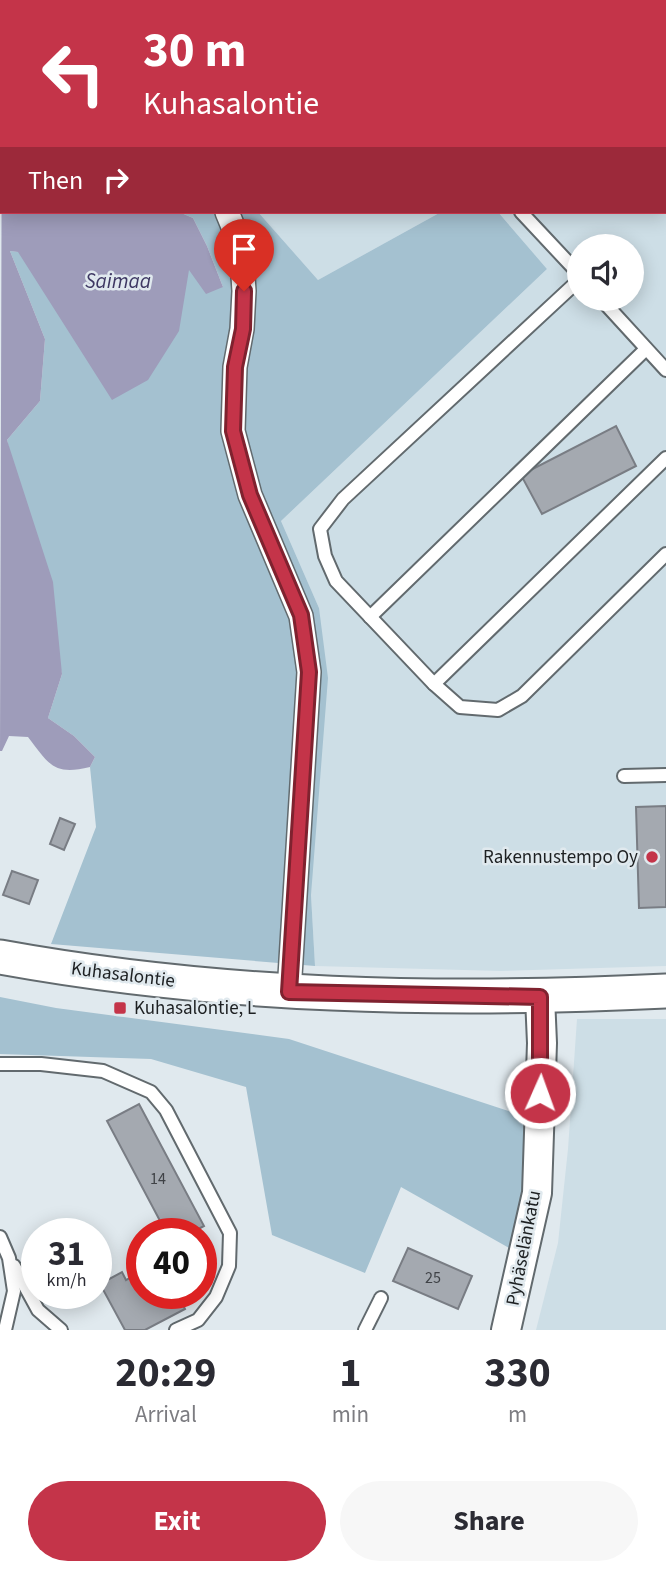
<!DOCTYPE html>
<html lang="en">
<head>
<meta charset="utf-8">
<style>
	:root { --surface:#fff; --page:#f7f7f7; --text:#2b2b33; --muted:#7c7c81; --accent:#c43449 }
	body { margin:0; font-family:"Source Sans 3",sans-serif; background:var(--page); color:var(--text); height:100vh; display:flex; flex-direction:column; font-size:26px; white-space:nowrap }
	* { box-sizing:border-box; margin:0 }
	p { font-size:23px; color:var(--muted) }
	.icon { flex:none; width:38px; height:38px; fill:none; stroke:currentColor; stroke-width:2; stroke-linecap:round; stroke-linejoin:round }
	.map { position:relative; height:1330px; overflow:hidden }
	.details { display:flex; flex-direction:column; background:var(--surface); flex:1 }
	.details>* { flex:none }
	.hud { position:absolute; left:0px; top:0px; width:667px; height:214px; box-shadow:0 4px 18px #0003; background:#c43449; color:#fff; overflow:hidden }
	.tools { position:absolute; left:567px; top:234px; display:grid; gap:14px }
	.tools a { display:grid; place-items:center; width:77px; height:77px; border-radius:50%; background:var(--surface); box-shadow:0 4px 18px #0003; font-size:35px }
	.speed { position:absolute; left:21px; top:1218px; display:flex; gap:14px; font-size:35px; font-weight:700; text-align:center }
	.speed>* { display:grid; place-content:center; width:91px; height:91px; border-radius:50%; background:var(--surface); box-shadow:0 4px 18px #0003; line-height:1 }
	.speed small { font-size:18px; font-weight:400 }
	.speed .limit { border:10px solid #d22; background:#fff; color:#111 }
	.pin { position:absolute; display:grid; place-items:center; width:60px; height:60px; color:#fff; margin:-72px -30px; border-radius:50% 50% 50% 0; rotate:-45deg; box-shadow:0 0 7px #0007 }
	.pin .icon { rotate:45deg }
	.me { position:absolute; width:77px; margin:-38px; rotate:2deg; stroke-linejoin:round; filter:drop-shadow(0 0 5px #0008) }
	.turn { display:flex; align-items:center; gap:24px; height:147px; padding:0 28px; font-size:32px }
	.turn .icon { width:91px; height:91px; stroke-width:2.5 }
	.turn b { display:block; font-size:49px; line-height:60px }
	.then { display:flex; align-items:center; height:66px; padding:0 28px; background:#0003; gap:14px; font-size:26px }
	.eta { display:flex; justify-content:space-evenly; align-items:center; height:119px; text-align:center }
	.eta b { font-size:42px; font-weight:700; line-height:49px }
	.cta { display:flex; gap:14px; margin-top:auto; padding:14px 28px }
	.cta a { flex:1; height:80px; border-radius:42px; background:var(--accent); color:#fff; font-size:28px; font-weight:700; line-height:80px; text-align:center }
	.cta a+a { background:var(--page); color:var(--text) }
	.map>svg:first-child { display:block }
</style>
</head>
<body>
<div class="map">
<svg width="666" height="1330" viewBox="0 0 666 1330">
	<rect width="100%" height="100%" fill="#e0e9ee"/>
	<g fill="#cddee6" fill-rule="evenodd">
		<path d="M115,0H666V966L501,971L315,966L311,895L319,608L281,521L547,269L498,212H665V2H113ZM579,247H632V299H579Z"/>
		<polygon points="258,212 441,212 318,280"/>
		<polygon points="577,1019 666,1019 666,1330 536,1330 558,1243 568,1149"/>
	</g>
	<g fill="#a4c1d0">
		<polygon points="179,212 258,212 318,280 441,212 498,212 547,269 281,521 319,608 328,678 311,895 315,966 51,944 96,827 90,767 95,757 74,736 48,718 62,674 7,440 40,401 45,339 10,251 189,269 223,287 207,246 193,218"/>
		<polygon points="0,997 56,1008 289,1039 527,1117 524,1189 511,1249 401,1187 365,1273 272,1235 246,1087 151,1059 0,1054"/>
	</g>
	<path fill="#9e9cba" d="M2,54V212H179L193,218L207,246L223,287L206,294L189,270L179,331L148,380L112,400L18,252L10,251L45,339L40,401L7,440L53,582L62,674L48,718L74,736L95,757L90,767C53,776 49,764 28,737L9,736L2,751H0Z"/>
	<g fill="#a4a9b0" stroke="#797d84" stroke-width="2">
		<polygon points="616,426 636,466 542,514 521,475"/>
		<polygon points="666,806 666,907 639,908 636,807"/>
		<polygon points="60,818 75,824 64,850 50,844"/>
		<polygon points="12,871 38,880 29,904 3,895"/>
		<polygon points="139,1104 204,1226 189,1234 167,1234 107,1121"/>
		<polygon points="408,1248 472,1276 458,1309 393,1281"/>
		<polygon points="142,1271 142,1293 177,1293 185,1309 145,1330 125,1330 100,1284 122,1272 126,1280"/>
	</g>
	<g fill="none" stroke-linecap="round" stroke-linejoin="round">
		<defs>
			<g id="service">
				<polyline points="325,0 326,2"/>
				<polyline points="579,2 581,0"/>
				<polyline points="521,212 579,274"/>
				<polyline points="579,280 343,499 320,529 325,556 336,581 434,684 460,707 498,710 522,696 666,554"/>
				<polyline points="601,299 666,370"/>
				<polyline points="370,617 646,349"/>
				<polyline points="434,684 666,458"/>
				<polyline points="624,776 666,775"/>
				<polyline points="0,1064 41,1064 103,1071 151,1092 166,1110 230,1233 229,1266 216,1297 198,1320 176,1330"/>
				<polyline points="0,1237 9,1258 14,1291 5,1330"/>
				<polyline points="14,1266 38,1310 61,1330"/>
				<polyline points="365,1330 381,1298"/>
			</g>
			<g id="minor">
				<polyline points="48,0 49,2"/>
				<polyline points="227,212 241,246 244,291 242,329 235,367 233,431 250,495 301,616 309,672 289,992"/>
			</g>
			<polyline id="tertiary" points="506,1330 537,1193 542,1043 540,997"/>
			<path id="secondary" d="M0,957C220,997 443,1002 666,991"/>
		</defs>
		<use href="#service" stroke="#626a6e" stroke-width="16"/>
		<use href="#minor" stroke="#626a6e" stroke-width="26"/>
		<use href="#tertiary" stroke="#626a6e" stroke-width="32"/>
		<use href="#secondary" stroke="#626a6e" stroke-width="37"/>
		<use href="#service" stroke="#fff" stroke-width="12"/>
		<use href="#minor" stroke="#fff" stroke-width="23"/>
		<use href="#tertiary" stroke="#fff" stroke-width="28"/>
		<use href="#secondary" stroke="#fff" stroke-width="33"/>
		<g stroke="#6d7275" stroke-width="5" stroke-dasharray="3.5 7" stroke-linecap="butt">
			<polyline points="619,0 621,2"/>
			<polyline points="649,0 650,2"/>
			<polyline points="665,17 666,18"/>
			<polyline points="665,47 666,48"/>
		</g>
	</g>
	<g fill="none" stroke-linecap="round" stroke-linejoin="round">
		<defs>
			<polyline id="route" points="244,291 243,329 235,367 233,431 250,495 301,615 309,672 289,992 540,997 540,1093"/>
		</defs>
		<use href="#route" stroke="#7f222f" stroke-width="18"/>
		<use href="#route" stroke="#c43449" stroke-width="12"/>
	</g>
	<g fill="#c43449" stroke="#e0e9ee" stroke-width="2.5">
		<circle cx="652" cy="857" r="7"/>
		<rect x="113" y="1001" width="14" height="14" rx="3.5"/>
	</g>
	<g text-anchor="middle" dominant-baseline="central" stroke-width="5" stroke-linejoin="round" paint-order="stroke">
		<g font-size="16" fill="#3f4246">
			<text x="158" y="1179">14</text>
			<text x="433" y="1278">25</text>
		</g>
		<g font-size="19" fill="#1d2022" stroke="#e0e9ee" text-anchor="end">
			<text x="638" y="857">Rakennustempo Oy</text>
			<text x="134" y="1008" text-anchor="start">Kuhasalontie, L</text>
		</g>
		<g font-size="19" fill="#1d2022" stroke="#e0e9ee">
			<text transform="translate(123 975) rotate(7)">Kuhasalontie</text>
			<text transform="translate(524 1248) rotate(-79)">Pyhäselänkatu</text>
		</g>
		<g font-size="21" font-style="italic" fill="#3e3863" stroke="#e0e9ee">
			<text x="118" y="281">Saimaa</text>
		</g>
	</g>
</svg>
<div class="tools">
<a><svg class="icon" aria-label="sound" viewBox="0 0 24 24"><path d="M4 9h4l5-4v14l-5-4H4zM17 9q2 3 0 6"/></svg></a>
</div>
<div class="speed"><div>31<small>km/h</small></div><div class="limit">40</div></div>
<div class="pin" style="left:244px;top:291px;background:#d93025"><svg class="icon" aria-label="arrive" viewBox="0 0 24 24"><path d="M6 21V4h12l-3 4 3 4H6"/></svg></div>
<svg class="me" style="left:540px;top:1093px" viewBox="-20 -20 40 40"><circle r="17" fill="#c43449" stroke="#fff" stroke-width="3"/><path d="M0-11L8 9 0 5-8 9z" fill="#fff"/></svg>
<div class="hud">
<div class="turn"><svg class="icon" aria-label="left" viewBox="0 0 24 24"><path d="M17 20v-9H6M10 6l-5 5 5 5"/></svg><div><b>30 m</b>Kuhasalontie</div></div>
<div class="then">Then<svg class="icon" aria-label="right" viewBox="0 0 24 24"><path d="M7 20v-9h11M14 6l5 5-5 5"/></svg></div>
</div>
</div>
<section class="details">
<div class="eta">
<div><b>20:29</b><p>Arrival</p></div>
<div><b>1</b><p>min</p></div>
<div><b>330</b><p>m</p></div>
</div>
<div class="cta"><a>Exit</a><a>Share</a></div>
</section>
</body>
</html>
